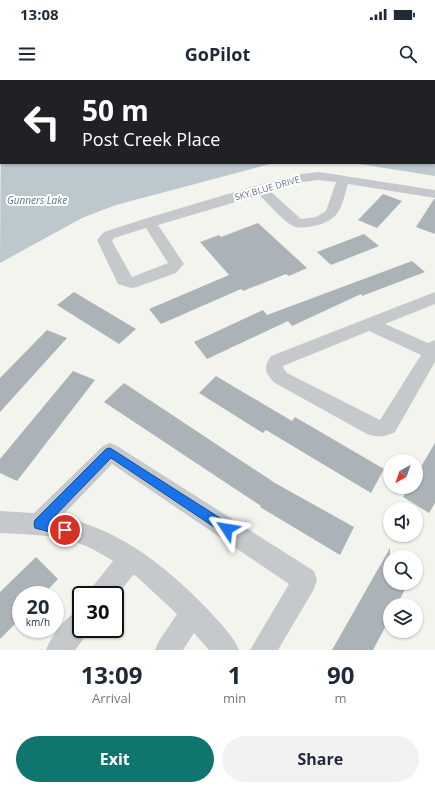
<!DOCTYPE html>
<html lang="en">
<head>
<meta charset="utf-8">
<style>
	:root { --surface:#fff; --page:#f2f2f3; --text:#1f2937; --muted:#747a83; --accent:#0f766e }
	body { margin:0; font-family:"Open Sans",sans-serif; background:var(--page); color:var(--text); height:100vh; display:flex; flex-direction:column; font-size:15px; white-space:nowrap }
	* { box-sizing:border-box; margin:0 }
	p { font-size:13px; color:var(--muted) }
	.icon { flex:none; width:22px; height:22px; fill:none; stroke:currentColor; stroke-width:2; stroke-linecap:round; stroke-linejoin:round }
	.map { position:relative; height:570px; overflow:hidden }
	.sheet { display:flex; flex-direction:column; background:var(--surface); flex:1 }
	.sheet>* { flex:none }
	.guide { position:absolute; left:0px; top:0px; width:435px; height:84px; box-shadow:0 1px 3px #0004; background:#202124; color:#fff; overflow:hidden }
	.needle { width:26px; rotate:220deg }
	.tools { position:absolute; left:383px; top:374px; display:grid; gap:8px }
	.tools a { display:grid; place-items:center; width:40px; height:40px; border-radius:50%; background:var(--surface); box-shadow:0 1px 3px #0004; font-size:20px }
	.speed { position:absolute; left:12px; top:506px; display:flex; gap:8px; font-size:20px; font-weight:700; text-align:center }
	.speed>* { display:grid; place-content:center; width:52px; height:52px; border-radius:50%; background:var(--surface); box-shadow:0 1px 3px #0004; line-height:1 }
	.speed small { font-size:10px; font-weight:400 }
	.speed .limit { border:2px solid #111; border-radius:6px; background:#fff; color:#111 }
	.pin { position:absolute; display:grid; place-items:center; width:34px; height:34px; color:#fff; margin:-17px; border:2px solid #fff; border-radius:50%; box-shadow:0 1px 4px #0007 }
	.me { position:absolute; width:44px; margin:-22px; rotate:303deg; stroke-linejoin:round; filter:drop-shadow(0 0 3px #0008) }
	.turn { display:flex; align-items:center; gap:14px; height:84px; padding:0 16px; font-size:18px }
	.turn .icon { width:52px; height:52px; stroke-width:2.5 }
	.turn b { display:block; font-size:28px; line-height:34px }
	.eta { display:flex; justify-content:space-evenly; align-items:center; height:68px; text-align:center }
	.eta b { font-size:24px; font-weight:700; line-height:28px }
	.action { display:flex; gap:8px; margin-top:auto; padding:8px 16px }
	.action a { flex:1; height:46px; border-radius:24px; background:var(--accent); color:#fff; font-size:16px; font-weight:700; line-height:46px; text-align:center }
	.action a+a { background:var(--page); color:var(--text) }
	.status { display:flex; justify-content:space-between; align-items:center; height:28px; padding:0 20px; background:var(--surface); direction:ltr }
	.status svg { height:11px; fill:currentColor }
	header { display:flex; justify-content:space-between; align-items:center; height:52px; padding:0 16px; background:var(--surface); font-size:18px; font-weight:700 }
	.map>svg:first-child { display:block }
</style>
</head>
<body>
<div class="status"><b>13:08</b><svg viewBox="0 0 49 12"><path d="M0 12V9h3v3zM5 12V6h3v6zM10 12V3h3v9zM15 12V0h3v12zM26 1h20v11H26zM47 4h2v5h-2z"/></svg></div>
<header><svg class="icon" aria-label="menu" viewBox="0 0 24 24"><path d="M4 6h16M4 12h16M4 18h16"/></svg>GoPilot<svg class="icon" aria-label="search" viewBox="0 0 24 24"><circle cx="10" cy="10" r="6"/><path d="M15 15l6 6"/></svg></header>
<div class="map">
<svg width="435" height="570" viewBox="0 0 435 570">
	<rect width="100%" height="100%" fill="#f4f4ef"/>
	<g fill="#bcc8cd">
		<polygon points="60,0 382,0 384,1 58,1"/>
		<polygon points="1,37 1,83 274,83 116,125 82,138 0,183"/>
		<polygon points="434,37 435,96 353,83 434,83"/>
	</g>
	<g fill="#abb3b8">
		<polygon points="383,114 402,121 377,148 358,140"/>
		<polygon points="434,119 435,119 435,154 416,147"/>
		<polygon points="258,143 307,188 289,196 286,194 243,211 241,209 161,244 149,229 229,195 200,162 219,155 221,157"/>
		<polygon points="364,154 379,166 331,185 317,172"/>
		<polygon points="412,181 425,192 362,216 361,214 292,246 288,241 207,279 194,262 263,230 267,235"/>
		<polygon points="74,212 136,249 119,264 57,225"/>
		<polygon points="47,250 67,258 0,332 0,298"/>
		<polygon points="73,291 95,300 17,401 0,393 0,379"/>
		<polygon points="216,296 292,341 295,337 384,389 371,413 266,350 263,353 199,313"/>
		<polygon points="124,303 275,403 354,447 340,475 260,427 261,426 104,322"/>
		<polygon points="435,363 435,423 429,433 403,417 409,407 416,407 416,395"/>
		<polygon points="390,468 390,503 408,503 397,525 390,525 390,538 373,570 332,570"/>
		<polygon points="36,477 58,499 43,515 21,515 21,538 0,559 0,512"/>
	</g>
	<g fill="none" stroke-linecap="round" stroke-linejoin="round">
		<g fill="#c6c9cc" fill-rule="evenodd">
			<path d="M319,92L435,110V118L348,104C341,127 341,140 314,146C308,147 299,149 293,146C284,142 267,122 259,115L158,145L184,184L176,193L137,207L131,208L118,204L97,160L104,152L144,139L255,106L301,94ZM319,100L336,102L326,131L316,137L301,139L270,111L302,102ZM146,148L168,183L132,197L112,161L114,158Z"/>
			<path d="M435,212V224L385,244L428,263L435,260V282L395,352C385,357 378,358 367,354L275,303C265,293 263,288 271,276ZM369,251L421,275L380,340L287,293L284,289L283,286Z"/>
			<path d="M110,363L117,366L314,491L317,500L314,509L278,570H250L289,504L112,384L61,437C121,449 171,490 212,534C222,545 233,556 239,570H209L194,553L183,570H155L159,561L177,534L136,496L133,495L115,518V515H90L93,506L113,481C105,476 95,470 86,466C60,455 28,454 0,453V431L34,433L103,366Z"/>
			<path d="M81,529V549H91L75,570H46C52,555 66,536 81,529Z"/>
		</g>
		<polygon fill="#c6c9cc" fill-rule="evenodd" points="425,0 435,0 435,4 434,1"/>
	</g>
	<polygon fill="#1a73e8" stroke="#114b97" points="110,368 231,445 233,449 231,453 227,454 223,453 111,378 50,441 69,446 71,450 69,454 65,456 35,448 34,444 35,440 106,369"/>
	<g text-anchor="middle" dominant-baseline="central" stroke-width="4" stroke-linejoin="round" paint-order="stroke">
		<g font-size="9" fill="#607383" stroke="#fff">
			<text transform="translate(267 108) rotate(-16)">SKY BLUE DRIVE</text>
		</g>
		<g font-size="10" font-style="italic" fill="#5b7781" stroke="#fff">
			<text x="37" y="120">Gunners Lake</text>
		</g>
	</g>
</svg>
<div class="tools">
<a><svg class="needle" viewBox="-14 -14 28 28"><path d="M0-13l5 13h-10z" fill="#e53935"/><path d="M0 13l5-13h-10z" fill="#747a83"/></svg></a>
<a><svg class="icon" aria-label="sound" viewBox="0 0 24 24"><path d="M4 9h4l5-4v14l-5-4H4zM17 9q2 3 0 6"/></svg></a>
<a><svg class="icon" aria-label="search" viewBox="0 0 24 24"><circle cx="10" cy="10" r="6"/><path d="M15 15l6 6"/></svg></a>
<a><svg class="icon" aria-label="layers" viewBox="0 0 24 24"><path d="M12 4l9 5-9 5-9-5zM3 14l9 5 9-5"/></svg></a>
</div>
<div class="speed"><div>20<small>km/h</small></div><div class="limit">30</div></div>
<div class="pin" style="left:65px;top:450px;background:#d93025"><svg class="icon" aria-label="arrive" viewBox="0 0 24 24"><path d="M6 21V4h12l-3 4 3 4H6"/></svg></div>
<svg class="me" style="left:227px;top:449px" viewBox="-20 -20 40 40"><path d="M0-17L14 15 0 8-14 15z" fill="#1a73e8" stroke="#fff" stroke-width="4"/></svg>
<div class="guide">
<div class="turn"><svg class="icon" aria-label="left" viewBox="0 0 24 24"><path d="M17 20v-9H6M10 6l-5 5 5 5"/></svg><div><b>50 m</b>Post Creek Place</div></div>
</div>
</div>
<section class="sheet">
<div class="eta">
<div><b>13:09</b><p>Arrival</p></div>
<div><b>1</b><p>min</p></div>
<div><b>90</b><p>m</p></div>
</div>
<div class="action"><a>Exit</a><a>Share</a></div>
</section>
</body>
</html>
